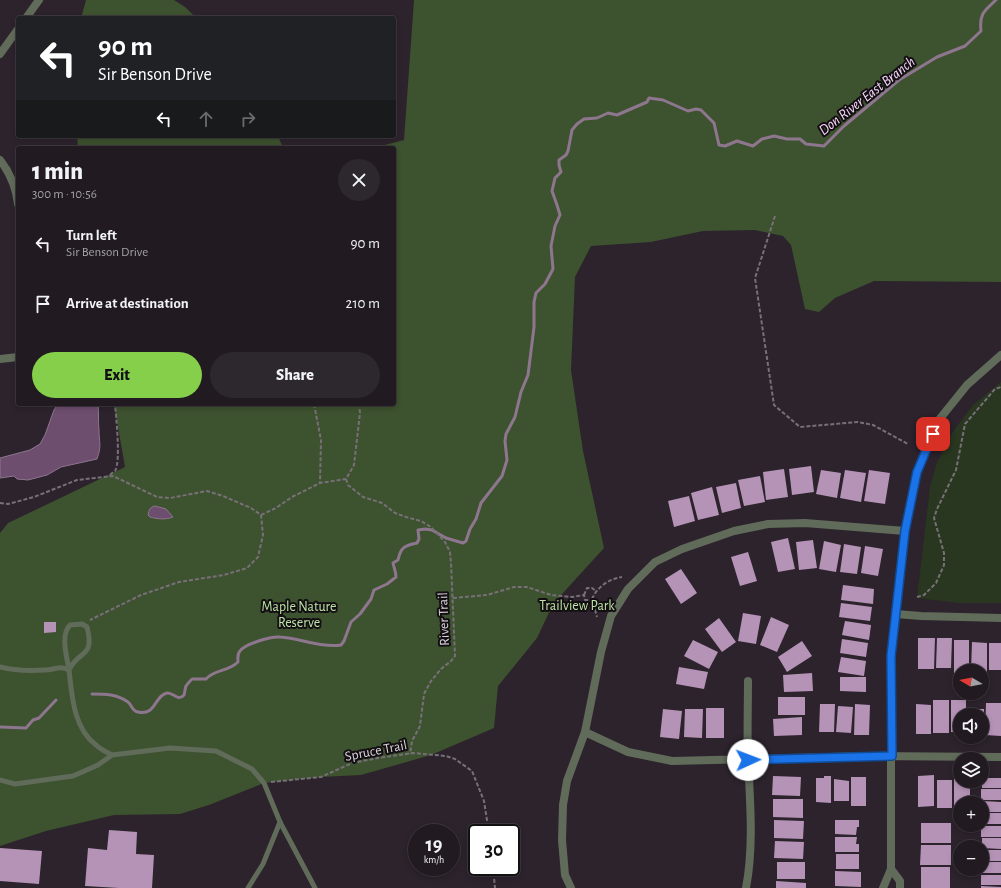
<!DOCTYPE html>
<html lang="en">
<head>
<meta charset="utf-8">
<style>
	:root { --surface:#211a21; --page:#2d272e; --text:#f1f3f6; --muted:#a2a1a5; --line:#3e383f; --accent:#86cf4b }
	body { margin:0; font-family:"Alegreya Sans",sans-serif; background:var(--page); color:var(--text); height:100vh; display:flex; flex-direction:column; font-size:15px; white-space:nowrap }
	* { box-sizing:border-box; margin:0 }
	p { font-size:13px; color:var(--muted) }
	.icon { flex:none; width:22px; height:22px; fill:none; stroke:currentColor; stroke-width:2; stroke-linecap:round; stroke-linejoin:round }
	.map { position:relative; flex:1; overflow:hidden }
	.side { position:absolute; left:16px; top:146px; width:380px; height:260px; display:flex; flex-direction:column; background:var(--surface); border-radius:4px; box-shadow:0 2px 6px #0003,0 0 0 1px var(--line) }
	.side>* { flex:none }
	.guide { position:absolute; left:16px; top:16px; width:380px; height:122px; border-radius:4px; box-shadow:0 2px 6px #0003,0 0 0 1px var(--line); background:#202124; color:#fff; overflow:hidden }
	.needle { width:26px; rotate:280deg }
	.tools { position:absolute; left:953px; top:664px; display:grid; gap:8px }
	.tools a { display:grid; place-items:center; width:36px; height:36px; border-radius:50%; background:var(--surface); box-shadow:0 2px 6px #0003,0 0 0 1px var(--line); font-size:20px }
	.speed { position:absolute; left:408px; top:824px; display:flex; gap:8px; font-size:20px; font-weight:700; text-align:center }
	.speed>* { display:grid; place-content:center; width:52px; height:52px; border-radius:50%; background:var(--surface); box-shadow:0 2px 6px #0003,0 0 0 1px var(--line); line-height:1 }
	.speed small { font-size:10px; font-weight:400 }
	.speed .limit { border:2px solid #111; border-radius:6px; background:#fff; color:#111 }
	.pin { position:absolute; display:grid; place-items:center; width:34px; height:34px; color:#fff; margin:-17px; border-radius:8px; box-shadow:0 2px 6px #0006 }
	.me { position:absolute; width:44px; margin:-22px; rotate:88deg; stroke-linejoin:round; filter:drop-shadow(0 0 3px #0008) }
	.turn { display:flex; align-items:center; gap:14px; height:84px; padding:0 16px; font-size:18px }
	.turn .icon { width:52px; height:52px; stroke-width:2.5 }
	.turn b { display:block; font-size:28px; line-height:34px }
	.lanes { display:flex; align-items:center; height:38px; padding:0 16px; background:#0003; justify-content:center; gap:20px; direction:ltr }
	.lanes .off { opacity:.35 }
	.round { display:grid; place-items:center; flex:none; width:42px; height:42px; border-radius:21px; background:var(--page) }
	.summary { display:flex; align-items:center; justify-content:space-between; height:68px; padding:0 16px }
	h1 { font-size:24px; font-weight:800; line-height:30px }
	.primary-button { display:flex; gap:8px; margin-top:auto; padding:8px 16px }
	.primary-button a { flex:1; height:46px; border-radius:24px; background:var(--accent); color:#111; font-size:16px; font-weight:800; line-height:46px; text-align:center }
	.primary-button a+a { background:var(--page); color:var(--text) }
	ul { padding:0; list-style:none }
	li { display:flex; align-items:center; gap:12px; height:60px; padding:0 16px }
	li div { flex:1 }
	li b { display:block; font-size:15px }
	li em { font-style:normal }
	.map>svg:first-child { display:block }
</style>
</head>
<body>
<div class="map">
<svg width="1001" height="888" viewBox="0 0 1001 888">
	<rect width="100%" height="100%" fill="#2c232c"/>
	<polygon fill="#293720" points="1001,382 1001,603 960,603 917,598 930,487 936,465 950,436 973,405"/>
	<g fill="#3d522e">
		<polygon points="86,0 174,0 185,7 196,18 81,18"/>
		<polygon points="414,0 1001,0 1001,282 874,281 835,298 819,312 805,309 791,245 783,236 755,230 703,231 651,242 591,246 575,277 571,370 583,451 604,548 553,604 537,638 498,686 494,728 431,755 361,775 321,777 264,783 209,805 180,814 114,815 46,831 0,846 0,533 8,523 125,467 114,404 394,404 394,148 373,148 404,140"/>
		<polygon points="77,136 278,136 283,148 78,148"/>
	</g>
	<g fill="#6d4e6f" stroke="#8e768f">
		<path d="M58,404H98C99,413 98,421 99,430C99,443 102,445 97,459L61,467L47,475L28,480L17,479L14,476L0,478V458L30,450L40,444L45,435L54,410Z"/>
		<path d="M155,506L166,509L173,517C166,520 157,519 150,517L148,515C149,510 150,507 155,506Z"/>
	</g>
	<g fill="none" stroke-linecap="round" stroke-linejoin="round">
		<g stroke="#8e768f" stroke-width="3">
			<path d="M92,694C105,694 117,694 128,702C132,705 132,711 138,712C156,716 154,696 167,693C173,692 178,702 184,695C185,692 185,688 186,686C188,683 190,681 192,679H206C215,669 228,672 238,662C238,658 237,654 240,651C245,644 271,636 280,637C300,638 320,648 341,645L344,641L351,622L360,614L371,599L374,590L387,584L396,577C396,572 394,568 393,563L398,560C401,546 405,546 417,543L419,539L418,530L425,529L432,530L446,538L463,543L466,541L470,529L476,519L481,503L502,476L507,460L505,441L506,434L515,417L521,392L528,375L534,327V302L536,293L545,284L553,269L551,246L555,226L560,215L557,205L552,191L555,178L561,172L559,165V160L566,155L568,151L572,130L577,124L584,119L597,118L608,113L617,115L647,102L649,98L663,100L688,111L696,109L701,110L714,123L719,145L725,146L737,141L753,146L762,139L774,136L787,139H800L806,144L824,146L844,126L899,80L937,57L965,46L981,31C979,14 984,11 996,0"/>
			<polyline points="0,727 26,728 33,720 39,718 56,700"/>
		</g>
	</g>
	<g fill="#b593b7">
		<polygon points="811,466 814,492 792,495 789,469"/>
		<polygon points="784,469 788,497 766,500 763,472"/>
		<polygon points="821,470 841,473 837,498 816,494"/>
		<polygon points="845,470 866,473 861,502 840,498"/>
		<polygon points="869,470 890,473 885,504 864,501"/>
		<polygon points="760,476 765,502 744,506 738,480"/>
		<polygon points="736,483 741,508 722,513 716,487"/>
		<polygon points="712,487 719,515 698,520 691,493"/>
		<polygon points="689,496 695,521 674,527 668,501"/>
		<polygon points="788,538 795,569 778,572 771,542"/>
		<polygon points="813,540 817,568 799,570 796,542"/>
		<polygon points="824,541 841,545 836,572 819,569"/>
		<polygon points="844,544 861,547 857,574 840,572"/>
		<polygon points="865,546 883,549 878,576 861,573"/>
		<polygon points="748,552 757,581 740,586 731,557"/>
		<polygon points="681,569 697,593 681,604 665,579"/>
		<polygon points="843,585 874,589 873,604 841,600"/>
		<polygon points="841,603 872,607 870,621 839,617"/>
		<polygon points="743,613 761,616 756,644 738,641"/>
		<polygon points="771,617 789,625 777,652 760,645"/>
		<polygon points="719,618 736,642 722,652 705,629"/>
		<polygon points="845,621 871,625 869,640 842,635"/>
		<polygon points="44,622 56,622 56,632 44,633"/>
		<polygon points="918,638 935,638 934,669 918,669"/>
		<polygon points="937,638 952,638 951,668 936,668"/>
		<polygon points="842,639 868,643 866,657 840,653"/>
		<polygon points="693,640 718,652 709,669 684,656"/>
		<polygon points="954,640 969,640 969,671 954,673"/>
		<polygon points="802,641 812,656 787,672 778,657"/>
		<polygon points="972,642 987,643 987,675 982,674 982,671 971,671"/>
		<rect x="989" y="643" width="12" height="27"/>
		<polygon points="841,657 866,661 864,676 838,672"/>
		<polygon points="679,667 708,672 704,689 676,684"/>
		<polygon points="812,673 813,691 784,692 783,675"/>
		<polygon points="840,677 866,677 866,692 840,691"/>
		<rect x="778" y="697" width="27" height="18"/>
		<rect x="933" y="700" width="16" height="33"/>
		<polygon points="951,700 966,700 966,715 960,715 960,732 951,732"/>
		<polygon points="986,703 1001,703 1001,736 985,735"/>
		<polygon points="820,704 835,704 834,732 819,732"/>
		<polygon points="855,704 870,705 869,735 854,735"/>
		<polygon points="916,704 931,705 931,734 916,734"/>
		<polygon points="838,706 853,707 851,733 836,732"/>
		<rect x="706" y="708" width="18" height="30"/>
		<polygon points="663,709 682,711 679,739 660,737"/>
		<polygon points="685,709 703,709 702,738 684,737"/>
		<polygon points="969,709 984,709 984,732 982,732 982,715 969,715"/>
		<polygon points="802,717 802,735 774,736 773,719"/>
		<polygon points="934,775 934,806 918,807 918,776"/>
		<polygon points="773,776 801,777 800,796 772,795"/>
		<polygon points="824,776 831,776 831,803 816,802 816,778 824,778"/>
		<rect x="851" y="777" width="15" height="29"/>
		<rect x="982" y="778" width="19" height="10"/>
		<polygon points="834,779 849,781 849,801 834,801"/>
		<polygon points="954,779 960,779 960,781 970,781 970,803 960,803 960,811 954,811"/>
		<rect x="937" y="780" width="15" height="28"/>
		<rect x="981" y="789" width="20" height="11"/>
		<polygon points="773,799 803,799 803,818 773,817"/>
		<polygon points="982,801 1001,802 1001,812 982,812"/>
		<rect x="982" y="813" width="19" height="11"/>
		<polygon points="774,820 804,821 803,839 774,838"/>
		<polygon points="835,820 859,820 859,827 857,827 856,835 835,834"/>
		<rect x="921" y="823" width="30" height="20"/>
		<rect x="981" y="826" width="20" height="11"/>
		<polygon points="109,830 137,832 136,854 154,855 152,888 119,888 85,886 88,848 107,850"/>
		<polygon points="835,837 857,837 856,844 859,844 859,852 835,852"/>
		<polygon points="982,838 1001,838 1001,849 982,848"/>
		<polygon points="775,841 804,842 803,859 774,858"/>
		<polygon points="921,845 951,845 951,865 920,865"/>
		<polygon points="0,848 42,851 39,884 0,881"/>
		<rect x="982" y="850" width="19" height="11"/>
		<rect x="836" y="854" width="23" height="15"/>
		<rect x="777" y="862" width="28" height="17"/>
		<polygon points="982,862 1001,862 1001,873 981,873"/>
		<rect x="921" y="867" width="29" height="21"/>
		<polygon points="835,871 861,872 861,887 835,886"/>
		<rect x="981" y="875" width="20" height="10"/>
		<polygon points="776,881 806,883 806,888 776,888"/>
		<polygon points="981,886 1001,887 1001,888 981,888"/>
	</g>
	<g fill="none" stroke-linecap="round" stroke-linejoin="round">
		<g stroke="#787078" stroke-width="2" stroke-dasharray="4 2" stroke-linecap="butt">
			<polyline points="775,216 755,278 774,405 800,427 858,422 873,425 908,444"/>
			<polyline points="314,404 321,440 320,483"/>
			<path d="M110,475C111,474 113,472 115,471C121,461 116,417 115,404"/>
			<polyline points="346,479 348,485 363,497 382,503 395,513 406,517 421,521 431,527 445,542 450,552 451,563 455,656 451,661 441,669 431,681 424,694 420,726 412,741 410,754"/>
			<polyline points="0,503 8,504 34,497 77,480 113,476 157,497 170,498 207,491 223,496 251,508 261,515 263,535 258,557 247,568 224,575 179,582 141,595 90,620"/>
			<polyline points="261,515 276,508 292,497 320,483 346,479 354,465 360,413 359,404"/>
			<polyline points="584,595 587,588 592,588 596,591"/>
			<polyline points="917,597 924,595 936,583 944,565 944,553 934,518 937,509 956,470 965,424 995,389 1001,387"/>
			<polyline points="453,598 487,595 514,587 527,587 551,595 572,597 584,595 585,600 592,600 597,617"/>
			<path d="M592,599C597,587 609,579 622,577"/>
			<polyline points="271,782 321,777 352,763 378,758 413,753 446,756 455,759 472,771 484,801 489,833"/>
			<polyline points="493,867 495,888"/>
		</g>
		<g stroke="#606b5a" stroke-width="5">
			<path d="M82,624L87,627C95,659 79,649 69,670C67,657 60,635 70,625Z"/>
			<path d="M0,667C15,671 29,671 45,670C55,670 59,665 69,670C72,695 73,728 96,745C100,749 106,752 112,755"/>
			<polyline points="0,780 15,784 73,776 98,765 112,755 170,748 216,751 252,769 264,783 280,822 315,888"/>
			<polyline points="248,888 263,864 280,822"/>
		</g>
		<g stroke="#606b5a" stroke-width="8">
			<polyline points="26,18 39,0"/>
			<polyline points="0,54 18,29"/>
			<path d="M0,160C11,174 16,187 18,204"/>
			<polyline points="0,359 18,357"/>
			<polyline points="896,614 921,616 1001,618"/>
			<polyline points="585,732 628,752 672,761 869,756 1001,757"/>
			<polyline points="891,869 900,881 900,888"/>
			<polyline points="571,888 565,875 562,840 563,805 567,781 585,732 601,652 611,616 628,589 655,562 682,549 734,531 768,524 805,523 905,531"/>
			<path d="M746,888C754,847 750,800 748,759C747,733 748,707 748,681"/>
			<polyline points="883,888 891,869 891,656 905,531 917,472 938,421 967,385 1001,355"/>
		</g>
	</g>
	<g fill="none" stroke-linecap="round" stroke-linejoin="round">
		<defs>
			<polyline id="route" points="748,760 892,756 891,656 905,531 917,472 933,434"/>
		</defs>
		<use href="#route" stroke="#114b97" stroke-width="10"/>
		<use href="#route" stroke="#1a73e8" stroke-width="7"/>
	</g>
	<g text-anchor="middle" dominant-baseline="central" stroke-width="4" stroke-linejoin="round" paint-order="stroke">
		<g font-size="14" fill="#bde4a5" stroke="#120e12">
			<text x="577" y="606">Trailview Park</text>
			<text x="299" y="607">Maple Nature<tspan x="299" dy="16">Reserve</tspan></text>
		</g>
		<g font-size="14" fill="#dbd5db" stroke="#120e12">
			<text transform="translate(444 619) rotate(-92)">River Trail</text>
			<text transform="translate(376 751) rotate(-11)">Spruce Trail</text>
		</g>
		<g font-size="15" font-style="italic" fill="#f8d8fa" stroke="#120e12">
			<text transform="translate(867 96) rotate(-38)">Don River East Branch</text>
		</g>
	</g>
</svg>
<div class="tools">
<a><svg class="needle" viewBox="-14 -14 28 28"><path d="M0-13l5 13h-10z" fill="#e53935"/><path d="M0 13l5-13h-10z" fill="#a2a1a5"/></svg></a>
<a><svg class="icon" aria-label="sound" viewBox="0 0 24 24"><path d="M4 9h4l5-4v14l-5-4H4zM17 9q2 3 0 6"/></svg></a>
<a><svg class="icon" aria-label="layers" viewBox="0 0 24 24"><path d="M12 4l9 5-9 5-9-5zM3 14l9 5 9-5"/></svg></a>
<a>+</a>
<a>−</a>
</div>
<div class="speed"><div>19<small>km/h</small></div><div class="limit">30</div></div>
<div class="pin" style="left:933px;top:434px;background:#d93025"><svg class="icon" aria-label="arrive" viewBox="0 0 24 24"><path d="M6 21V4h12l-3 4 3 4H6"/></svg></div>
<svg class="me" style="left:748px;top:760px" viewBox="-20 -20 40 40"><circle r="19" fill="#fff"/><path d="M0-13L10 11 0 6-10 11z" fill="#1a73e8"/></svg>
<div class="guide">
<div class="turn"><svg class="icon" aria-label="left" viewBox="0 0 24 24"><path d="M17 20v-9H6M10 6l-5 5 5 5"/></svg><div><b>90 m</b>Sir Benson Drive</div></div>
<div class="lanes"><svg class="icon" aria-label="left" viewBox="0 0 24 24"><path d="M17 20v-9H6M10 6l-5 5 5 5"/></svg><svg class="icon off" aria-label="ahead" viewBox="0 0 24 24"><path d="M12 20V5M6 11l6-6 6 6"/></svg><svg class="icon off" aria-label="right" viewBox="0 0 24 24"><path d="M7 20v-9h11M14 6l5 5-5 5"/></svg></div>
</div>
<section class="side">
<div class="summary"><div><h1>1 min</h1><p>300 m · 10:56</p></div><a class="round"><svg class="icon" aria-label="close" viewBox="0 0 24 24"><path d="M6 6l12 12M18 6L6 18"/></svg></a></div>
<ul>
<li><svg class="icon" aria-label="left" viewBox="0 0 24 24"><path d="M17 20v-9H6M10 6l-5 5 5 5"/></svg><div><b>Turn left</b><p>Sir Benson Drive</p></div><em>90 m</em></li>
<li><svg class="icon" aria-label="arrive" viewBox="0 0 24 24"><path d="M6 21V4h12l-3 4 3 4H6"/></svg><div><b>Arrive at destination</b></div><em>210 m</em></li>
</ul>
<div class="primary-button"><a>Exit</a><a>Share</a></div>
</section>
</div>
</body>
</html>
